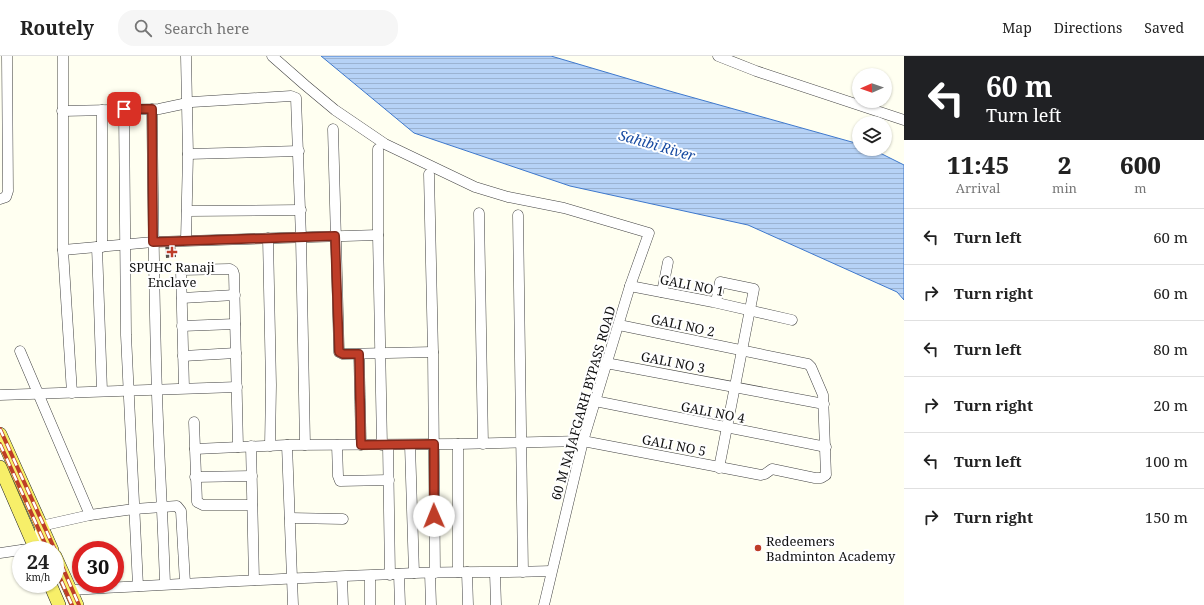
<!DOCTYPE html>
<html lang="en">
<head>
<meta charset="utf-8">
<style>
	:root { --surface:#fff; --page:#f6f6f6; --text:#222; --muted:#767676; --line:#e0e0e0 }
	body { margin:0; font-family:"Noto Serif",serif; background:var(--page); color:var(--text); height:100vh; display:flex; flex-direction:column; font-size:15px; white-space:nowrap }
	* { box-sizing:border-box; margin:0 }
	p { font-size:13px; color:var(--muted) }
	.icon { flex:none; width:22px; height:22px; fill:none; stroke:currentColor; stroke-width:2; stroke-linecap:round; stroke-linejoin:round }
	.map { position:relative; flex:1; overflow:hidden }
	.drawer { display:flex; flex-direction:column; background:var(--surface); width:300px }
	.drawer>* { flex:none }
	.hud { background:#202124; color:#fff; overflow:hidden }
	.needle { width:26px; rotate:268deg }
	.buttons { position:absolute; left:852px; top:12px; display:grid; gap:8px }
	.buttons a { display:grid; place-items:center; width:40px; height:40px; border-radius:50%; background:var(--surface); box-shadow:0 1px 3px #0004; font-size:20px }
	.speed { position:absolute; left:12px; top:485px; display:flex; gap:8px; font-size:20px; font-weight:700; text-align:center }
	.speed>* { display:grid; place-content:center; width:52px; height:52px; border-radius:50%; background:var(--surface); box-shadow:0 1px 3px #0004; line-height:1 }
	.speed small { font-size:10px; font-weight:400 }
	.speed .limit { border:6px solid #d22; background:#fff; color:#111 }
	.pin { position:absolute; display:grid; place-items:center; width:34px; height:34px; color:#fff; margin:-17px; border-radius:8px; box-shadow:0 2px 6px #0006 }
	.me { position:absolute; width:44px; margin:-22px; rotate:359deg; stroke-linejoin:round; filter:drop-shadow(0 0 3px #0008) }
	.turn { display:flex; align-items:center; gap:14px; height:84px; padding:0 16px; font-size:18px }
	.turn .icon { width:52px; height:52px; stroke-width:2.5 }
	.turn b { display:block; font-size:28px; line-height:34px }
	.eta { display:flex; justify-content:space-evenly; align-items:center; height:68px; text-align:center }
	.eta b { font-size:24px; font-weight:800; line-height:28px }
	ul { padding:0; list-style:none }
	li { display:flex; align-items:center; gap:12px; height:56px; padding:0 16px; border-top:1px solid var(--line) }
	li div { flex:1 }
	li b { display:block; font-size:15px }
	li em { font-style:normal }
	header { display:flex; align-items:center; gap:24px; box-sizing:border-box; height:56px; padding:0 20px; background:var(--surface); border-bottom:1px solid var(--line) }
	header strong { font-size:19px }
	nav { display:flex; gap:22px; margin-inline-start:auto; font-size:14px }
	.search { width:280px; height:36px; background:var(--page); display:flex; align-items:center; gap:10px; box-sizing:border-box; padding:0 14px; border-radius:16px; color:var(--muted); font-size:15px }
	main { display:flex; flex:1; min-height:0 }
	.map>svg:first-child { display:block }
</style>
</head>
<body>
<header>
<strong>Routely</strong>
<div class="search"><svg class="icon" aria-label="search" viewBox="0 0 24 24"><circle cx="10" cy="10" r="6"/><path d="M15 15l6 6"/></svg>Search here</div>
<nav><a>Map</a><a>Directions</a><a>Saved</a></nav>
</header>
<main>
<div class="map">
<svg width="904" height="549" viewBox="0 0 904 549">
	<defs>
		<pattern id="water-rules" width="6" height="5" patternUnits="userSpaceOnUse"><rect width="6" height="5" fill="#b6d2f6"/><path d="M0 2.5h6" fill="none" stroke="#9bb3d2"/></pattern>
	</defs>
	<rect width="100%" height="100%" fill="#fffff1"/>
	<polygon fill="url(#water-rules)" stroke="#3e78cc" points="321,0 551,0 673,36 859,88 859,93 872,93 904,109 904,244 897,236 748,169 570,130 414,77"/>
	<polygon fill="#58524b" points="165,186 175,186 176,201 166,202"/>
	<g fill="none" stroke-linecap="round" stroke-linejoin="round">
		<defs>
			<g id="minor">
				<polyline points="63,0 63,194 72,337"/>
				<polyline points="186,0 188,98 186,184"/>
				<polyline points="272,0 305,29 335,54 385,88 475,131 508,141 564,152 649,177 630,230 583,385 544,549"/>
				<polyline points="718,0 756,15 904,64"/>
				<polyline points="124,53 126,279 138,530"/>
				<path d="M152,53C153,148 154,243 157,338C159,401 163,465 165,528"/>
				<polyline points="102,54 102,191"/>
				<polyline points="62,55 159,53 192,46 291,40 296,42 301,182 305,389"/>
				<polyline points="333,73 339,296 343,298 433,296"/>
				<polyline points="378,93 378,179 382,389"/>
				<polyline points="188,98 299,95"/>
				<polyline points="429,118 433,296 435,517"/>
				<polyline points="0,143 6,141 8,135 7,0"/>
				<polyline points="187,155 301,154"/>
				<polyline points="479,157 483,388"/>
				<polyline points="518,159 523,516"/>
				<polyline points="268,182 271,329 270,390"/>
				<polyline points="97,191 102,335"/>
				<polyline points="63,194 153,186 378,179"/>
				<polyline points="630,230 713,246 792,264"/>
				<polyline points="662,236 668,206"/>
				<polyline points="182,242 235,239"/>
				<polyline points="716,246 720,226 754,233 719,412"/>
				<polyline points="182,270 235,268"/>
				<polyline points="20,295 90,459"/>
				<polyline points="359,298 361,389"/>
				<polyline points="183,300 236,297"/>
				<polyline points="606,307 824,348"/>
				<polyline points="184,332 181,214 230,213 233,215 234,218 238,391"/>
				<polyline points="0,339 237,331"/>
				<polyline points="595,345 826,391"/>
				<polyline points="194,366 197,446 203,449 252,449"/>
				<polyline points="458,388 458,516"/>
				<polyline points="287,389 293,549"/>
				<polyline points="337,389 338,420 340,425 389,424"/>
				<polyline points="388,389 390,519"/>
				<polyline points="410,389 414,517"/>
				<polyline points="251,390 254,524"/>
				<polyline points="195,393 287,389 458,388 583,385 761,419 765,418 772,413 815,422 821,422 826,419 823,339 811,311 808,308 619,269"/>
				<polyline points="195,421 252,420"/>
				<polyline points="290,462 343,463"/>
				<polyline points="22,494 35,492 37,490 41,470 90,459 134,453 177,450 181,455 185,527"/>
				<polyline points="0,497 21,494"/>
				<polyline points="467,516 468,549"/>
				<polyline points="430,517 431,549"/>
				<polyline points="495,517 496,549"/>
				<polyline points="399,518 400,549"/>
				<polyline points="370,520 370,549"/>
				<polyline points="342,521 343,549"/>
				<path d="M70,534C185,527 300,522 415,517C461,515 506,517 551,515"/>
			</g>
			<g id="major">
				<polyline points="0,378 52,494"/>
				<polyline points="0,411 36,494"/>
				<polyline points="55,500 77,549"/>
				<polyline points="50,528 59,549"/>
			</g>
		</defs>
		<use href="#minor" stroke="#424242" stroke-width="11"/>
		<use href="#major" stroke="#202020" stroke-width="14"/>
		<use href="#minor" stroke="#fff" stroke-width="10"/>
		<use href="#major" stroke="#f7ef69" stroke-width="13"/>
		<defs>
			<g id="rail">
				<polyline points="0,373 55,494"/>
				<polyline points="0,388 48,494"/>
				<polyline points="55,494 79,549"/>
				<polyline points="55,511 72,549"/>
			</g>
		</defs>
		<use href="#rail" stroke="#be3d28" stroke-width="4"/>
		<use href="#rail" stroke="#fff" stroke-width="2.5" stroke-dasharray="8" stroke-linecap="butt"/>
	</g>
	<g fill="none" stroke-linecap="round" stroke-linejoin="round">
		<defs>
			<polyline id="route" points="124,53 152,53 153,186 335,180 339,296 343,298 359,298 361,389 434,388 434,460"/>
		</defs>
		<use href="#route" stroke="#7c281a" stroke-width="10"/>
		<use href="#route" stroke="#be3d28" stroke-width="7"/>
	</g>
	<g fill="#be3d28" stroke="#fff" stroke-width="1.5">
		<path d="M170 190h4v4h4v4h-4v4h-4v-4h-4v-4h4z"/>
		<circle cx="758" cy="492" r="4"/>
	</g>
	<g text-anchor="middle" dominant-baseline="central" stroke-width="4" stroke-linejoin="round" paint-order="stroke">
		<g font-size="13" fill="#0f0f0f" stroke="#fff">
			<text x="172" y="211">SPUHC Ranaji<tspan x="172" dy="15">Enclave</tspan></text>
			<text x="766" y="485" text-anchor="start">Redeemers<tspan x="766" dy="15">Badminton Academy</tspan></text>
		</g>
		<g font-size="13" fill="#0f0f0f" stroke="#fff">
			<text transform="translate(692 229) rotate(11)">GALI NO 1</text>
			<text transform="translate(683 269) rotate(12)">GALI NO 2</text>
			<text transform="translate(673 306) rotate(11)">GALI NO 3</text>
			<text transform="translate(583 347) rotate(-74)">60 M NAJAFGARH BYPASS ROAD</text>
			<text transform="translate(713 356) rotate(11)">GALI NO 4</text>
			<text transform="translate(674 389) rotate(11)">GALI NO 5</text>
		</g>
		<g font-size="14" font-style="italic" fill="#184ba1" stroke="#fff">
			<text transform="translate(657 89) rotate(16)">Sahibi River</text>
		</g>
	</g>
</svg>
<div class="buttons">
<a><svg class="needle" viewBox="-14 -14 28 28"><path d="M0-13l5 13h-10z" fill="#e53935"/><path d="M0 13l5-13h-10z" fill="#767676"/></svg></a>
<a><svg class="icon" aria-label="layers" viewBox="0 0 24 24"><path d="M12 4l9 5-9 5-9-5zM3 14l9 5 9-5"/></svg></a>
</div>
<div class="speed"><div>24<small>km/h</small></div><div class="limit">30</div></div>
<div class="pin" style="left:124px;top:53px;background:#d93025"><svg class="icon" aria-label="arrive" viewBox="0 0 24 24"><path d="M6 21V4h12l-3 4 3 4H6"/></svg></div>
<svg class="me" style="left:434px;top:460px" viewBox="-20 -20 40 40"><circle r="19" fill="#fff"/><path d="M0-13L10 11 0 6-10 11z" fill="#be3d28"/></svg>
</div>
<section class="drawer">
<div class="hud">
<div class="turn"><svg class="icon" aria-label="left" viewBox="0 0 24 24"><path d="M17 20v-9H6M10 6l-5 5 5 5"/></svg><div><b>60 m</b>Turn left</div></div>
</div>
<div class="eta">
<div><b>11:45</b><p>Arrival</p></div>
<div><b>2</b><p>min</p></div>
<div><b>600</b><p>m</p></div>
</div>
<ul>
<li><svg class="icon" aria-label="left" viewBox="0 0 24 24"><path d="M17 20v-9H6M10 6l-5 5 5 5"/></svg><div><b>Turn left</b></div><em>60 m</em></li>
<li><svg class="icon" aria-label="right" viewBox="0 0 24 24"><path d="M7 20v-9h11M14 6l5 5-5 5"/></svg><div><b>Turn right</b></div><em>60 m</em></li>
<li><svg class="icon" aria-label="left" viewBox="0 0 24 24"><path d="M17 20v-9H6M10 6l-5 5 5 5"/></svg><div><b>Turn left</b></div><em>80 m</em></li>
<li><svg class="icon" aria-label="right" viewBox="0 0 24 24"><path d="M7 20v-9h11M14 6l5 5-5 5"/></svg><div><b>Turn right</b></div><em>20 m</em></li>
<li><svg class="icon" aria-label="left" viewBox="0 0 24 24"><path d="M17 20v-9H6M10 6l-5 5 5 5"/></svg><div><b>Turn left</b></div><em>100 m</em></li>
<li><svg class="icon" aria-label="right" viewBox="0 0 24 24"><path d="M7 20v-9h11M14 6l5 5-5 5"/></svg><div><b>Turn right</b></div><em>150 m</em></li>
</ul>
</section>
</main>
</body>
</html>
